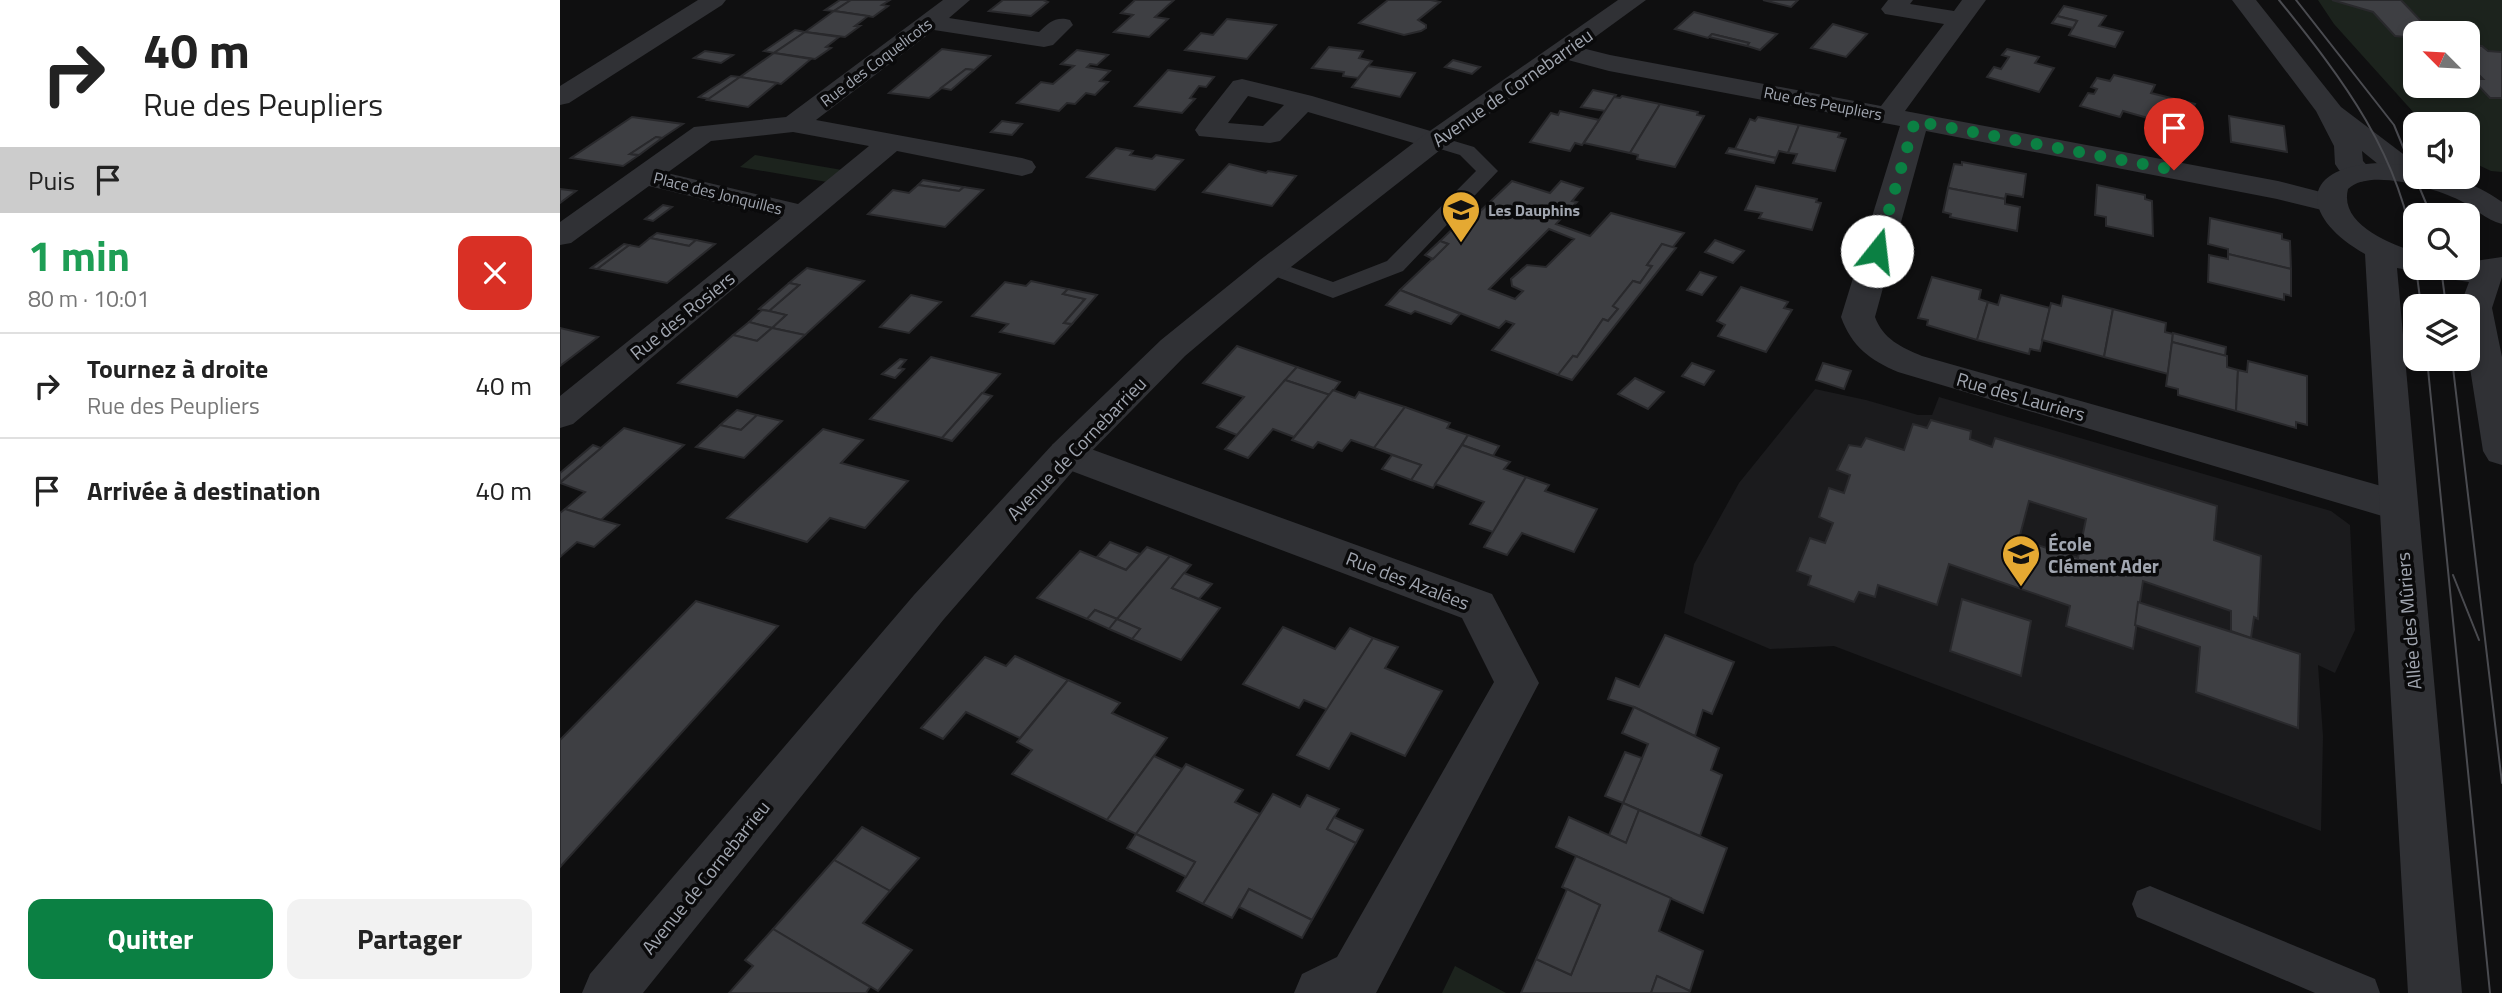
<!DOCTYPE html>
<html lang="fr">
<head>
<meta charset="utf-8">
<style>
	:root { --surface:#fff; --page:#f2f2f2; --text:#222; --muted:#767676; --line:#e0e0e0; --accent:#0b8043 }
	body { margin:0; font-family:"Titillium Web",sans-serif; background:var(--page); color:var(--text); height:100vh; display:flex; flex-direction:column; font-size:26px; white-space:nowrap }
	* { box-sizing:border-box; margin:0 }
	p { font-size:23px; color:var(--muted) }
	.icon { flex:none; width:38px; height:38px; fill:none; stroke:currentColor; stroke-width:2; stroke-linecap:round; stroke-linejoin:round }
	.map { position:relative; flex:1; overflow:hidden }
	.drawer { display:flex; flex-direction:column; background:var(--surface); width:560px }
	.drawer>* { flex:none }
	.banner { background:#fff; color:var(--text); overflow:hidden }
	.needle { width:46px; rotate:294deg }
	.controls { position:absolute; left:1843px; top:21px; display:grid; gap:14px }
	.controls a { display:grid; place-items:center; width:77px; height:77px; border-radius:14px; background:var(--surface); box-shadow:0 4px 10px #0003; font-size:35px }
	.pin { position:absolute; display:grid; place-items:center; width:60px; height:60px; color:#fff; margin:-72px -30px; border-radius:50% 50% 50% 0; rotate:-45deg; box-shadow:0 0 7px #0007 }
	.pin .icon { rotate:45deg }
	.me { position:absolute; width:77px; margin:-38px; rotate:16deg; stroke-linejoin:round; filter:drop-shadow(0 0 5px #0008) }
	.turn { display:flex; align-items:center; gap:24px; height:147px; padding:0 28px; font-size:32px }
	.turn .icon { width:91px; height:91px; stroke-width:2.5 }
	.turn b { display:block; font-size:49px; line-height:60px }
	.then { display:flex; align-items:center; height:66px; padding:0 28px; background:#0003; gap:14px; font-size:26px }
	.round { display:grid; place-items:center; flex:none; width:74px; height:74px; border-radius:14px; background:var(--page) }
	.headline { display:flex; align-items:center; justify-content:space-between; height:119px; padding:0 28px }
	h1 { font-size:42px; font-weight:700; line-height:52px; color:#1e9e55 }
	.button { display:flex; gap:14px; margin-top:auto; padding:14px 28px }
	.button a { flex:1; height:80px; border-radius:14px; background:var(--accent); color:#fff; font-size:28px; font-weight:700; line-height:80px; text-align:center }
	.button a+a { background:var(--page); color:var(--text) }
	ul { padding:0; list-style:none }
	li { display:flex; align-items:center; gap:21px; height:105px; padding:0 28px; border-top:2px solid var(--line) }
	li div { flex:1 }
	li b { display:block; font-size:26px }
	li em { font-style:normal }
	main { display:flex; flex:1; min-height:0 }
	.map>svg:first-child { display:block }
</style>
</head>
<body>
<main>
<section class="drawer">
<div class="banner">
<div class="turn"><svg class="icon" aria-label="right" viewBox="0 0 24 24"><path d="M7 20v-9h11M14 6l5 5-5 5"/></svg><div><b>40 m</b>Rue des Peupliers</div></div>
<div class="then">Puis<svg class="icon" aria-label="arrive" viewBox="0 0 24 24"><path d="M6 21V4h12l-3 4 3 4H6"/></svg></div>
</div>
<div class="headline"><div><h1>1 min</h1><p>80 m · 10:01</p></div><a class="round" style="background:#d93025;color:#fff"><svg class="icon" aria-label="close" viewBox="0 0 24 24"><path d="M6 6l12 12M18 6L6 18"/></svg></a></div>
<ul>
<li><svg class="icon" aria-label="right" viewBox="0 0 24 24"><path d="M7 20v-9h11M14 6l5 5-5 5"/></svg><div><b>Tournez à droite</b><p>Rue des Peupliers</p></div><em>40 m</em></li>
<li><svg class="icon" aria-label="arrive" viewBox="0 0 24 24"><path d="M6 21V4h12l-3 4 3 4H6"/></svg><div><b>Arrivée à destination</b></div><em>40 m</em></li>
</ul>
<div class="button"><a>Quitter</a><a>Partager</a></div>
</section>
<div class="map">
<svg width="1942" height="993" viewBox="0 0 1942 993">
	<rect width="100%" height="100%" fill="#0f0f10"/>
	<polygon fill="#1b1b1d" points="1255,389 1306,400 1358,415 1372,415 1379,397 1771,511 1790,525 1795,630 1775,673 1758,665 1763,736 1761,831 1274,646 1210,649 1124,613 1134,564 1179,483"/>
	<g fill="#1c231d" fill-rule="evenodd">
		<path d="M1758,0H1942V172L1931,171L1908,160V124H1864L1774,24ZM1855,33H1908V86H1855Z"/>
		<polygon points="195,155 282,170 267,182 180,167"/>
		<polygon points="895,966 946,993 882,993"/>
	</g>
	<g fill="#3e3f43" stroke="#29292c" stroke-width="2" fill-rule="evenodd">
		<polygon points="280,0 291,0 274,11 265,10"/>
		<polygon points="291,0 330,0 322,5 328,6 313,17 274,11"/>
		<polygon points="443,0 483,0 488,2 471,16 429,11"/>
		<polygon points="575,0 614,0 595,17 608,19 589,37 554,32 573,15 561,13"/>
		<polygon points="828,0 871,0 880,2 858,20 866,25 866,28 861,31 844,35 799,23"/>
		<polygon points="1203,0 1238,0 1231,7"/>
		<polygon points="1772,0 1841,0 1861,21 1880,22 1891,33 1855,33 1855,38 1835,36 1813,12"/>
		<polygon points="1504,6 1546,16 1539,26 1563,32 1555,47 1509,35 1517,21 1497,16"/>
		<polygon points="274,11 308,16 295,26 300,26 285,37 245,32"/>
		<polygon points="1134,12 1201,30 1217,34 1200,50 1187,46 1189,43 1152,34 1148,38 1115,29"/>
		<polygon points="1497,16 1517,21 1513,28 1492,23"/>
		<polygon points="667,19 716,25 687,59 625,50 641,33 653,35"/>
		<polygon points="1273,24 1297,31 1307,34 1286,57 1251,48"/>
		<polygon points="235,30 245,32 214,53 204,51"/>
		<polygon points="245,32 279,37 266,47 271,48 255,59 214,53"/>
		<polygon points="1152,34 1189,43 1187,46 1149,37"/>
		<polygon points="1908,45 1922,46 1928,51 1942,52 1942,98 1930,98 1912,79 1923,79 1915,71 1908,71"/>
		<polygon points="769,47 803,51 799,58 812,61 798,78 783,76 784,72 752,68"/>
		<polygon points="382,49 430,56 414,70 406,69 369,98 329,93"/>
		<polygon points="1447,49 1479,57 1475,63 1494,68 1479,92 1427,77 1434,67 1441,69 1449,57 1442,55"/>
		<polygon points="517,50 548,55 537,65 530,64 527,67 550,71 540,81 548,82 535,95 526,93 515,104 507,103 499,111 457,103 481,82 493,84 514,66 501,64"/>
		<polygon points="145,51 173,55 161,63 134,58"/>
		<polygon points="214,53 251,59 221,84 180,77"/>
		<polygon points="893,60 920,67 912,74 885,67"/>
		<polygon points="808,66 855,73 840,97 792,87"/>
		<polygon points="406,69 414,70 391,90 381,88"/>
		<polygon points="608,70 654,77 646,87 639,86 630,98 635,99 622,113 575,106"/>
		<polygon points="1554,75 1595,85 1591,93 1635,104 1628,117 1613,113 1609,124 1563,111 1560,117 1520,106 1528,93 1534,94 1537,89 1531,87 1537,78 1550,81"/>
		<polygon points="171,76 180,77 149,99 139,97"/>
		<polygon points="180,77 217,83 188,107 147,100"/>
		<polygon points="1033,90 1056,95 1045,111 1021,107"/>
		<polygon points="1062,96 1100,104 1070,153 1024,143 1054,97 1060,98"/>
		<polygon points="1100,104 1138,112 1137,115 1144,116 1115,167 1077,159 1078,155 1070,153"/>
		<polygon points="1000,111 1039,120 1022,145 1015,143 1010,151 970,142 991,113 998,115"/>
		<polygon points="1669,116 1724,126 1727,152 1671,142"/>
		<polygon points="72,117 123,124 102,138 96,137 70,154 79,155 63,166 11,158"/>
		<polygon points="1198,117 1239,125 1228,153 1219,151 1216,158 1175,149 1190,119 1195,121"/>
		<polygon points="442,121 462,124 452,135 431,132"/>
		<polygon points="1239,125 1280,133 1278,137 1286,139 1275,171 1233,163 1237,154 1228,153"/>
		<polygon points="96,137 102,138 79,155 70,154"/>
		<polygon points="556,148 573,151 570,155 592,159 596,155 623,160 595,190 527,177"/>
		<polygon points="1169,148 1175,149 1216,158 1214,163 1166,153"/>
		<polygon points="1402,162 1466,174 1463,197 1446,194 1445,199 1388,188 1394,164 1402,165"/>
		<polygon points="669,164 706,173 708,171 736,176 712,206 643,192"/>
		<polygon points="363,180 404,187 399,191 358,185"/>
		<path d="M952,181L990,193L1001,181L1023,188L1012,201L1017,202L996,224L1030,236L1051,213L1124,233L1112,248L1102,244L1087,265L1092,266L1080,283L1073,281L1053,306L1058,309L1048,321L1043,319L1017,357L1013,356L998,375L932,350L954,324L946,321L939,328L840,290L888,244L880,241L907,215L913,218ZM989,229L1014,239L986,267L967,265L951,279L952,286L963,291L955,299L929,289Z"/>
		<polygon points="358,185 399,191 404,187 423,190 385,227 308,214 333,190 349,193"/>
		<polygon points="1537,185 1585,195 1585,199 1592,201 1593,236 1546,226 1546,217 1535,215"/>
		<polygon points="1196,186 1257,199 1256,202 1261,203 1252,230 1199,218 1202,213 1185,210"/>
		<polygon points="1388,188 1445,199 1445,204 1460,207 1457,231 1390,217 1391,214 1383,212"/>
		<polygon points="0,189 16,191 0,203"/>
		<polygon points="103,205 112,207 93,221 85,219"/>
		<polygon points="1650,218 1722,234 1722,239 1730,241 1731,269 1668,254 1668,249 1648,244"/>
		<polygon points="97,233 136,240 129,246 90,238"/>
		<polygon points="90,238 129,246 136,240 155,244 107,283 37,269 69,245 79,247"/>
		<polygon points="1155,240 1184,251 1173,263 1145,252"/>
		<polygon points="880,241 888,244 873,259 865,255"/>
		<polygon points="64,244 69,245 37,269 31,268"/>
		<polygon points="1102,244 1116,248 1012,380 998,375 1013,356 1017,357 1043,319 1048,321 1058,309 1053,306 1073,281 1080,283 1092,266 1087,265"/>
		<polygon points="1668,254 1731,269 1731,296 1724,294 1724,300 1648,282 1649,255 1668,259"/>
		<polygon points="247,268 304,281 245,335 212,328 226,315 209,311 239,285 229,283"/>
		<polygon points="1140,272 1156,277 1142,295 1127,290"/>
		<polygon points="1372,277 1421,290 1419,299 1428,302 1417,340 1367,325 1368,320 1358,318"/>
		<polygon points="471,281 508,289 503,294 525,299 504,323 512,324 494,344 440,332 448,324 412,316 445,282 466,286"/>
		<polygon points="229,283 239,285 209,311 199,309"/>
		<polygon points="1181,287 1228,302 1224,308 1232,310 1206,352 1158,336 1165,325 1157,321"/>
		<polygon points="508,289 537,295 512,324 504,323 525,299 503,294"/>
		<polygon points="840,290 900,314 891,324 855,311 851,314 826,305"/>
		<polygon points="351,295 381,302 349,333 320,327"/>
		<polygon points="1441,295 1490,308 1480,351 1470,349 1469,354 1417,340 1428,302 1438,305"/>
		<polygon points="1503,296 1553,309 1544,357 1482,340 1491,303 1501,306"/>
		<polygon points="1553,309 1606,323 1605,332 1613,334 1608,374 1544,357"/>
		<polygon points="202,310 209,311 226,315 212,328 189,322"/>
		<polygon points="189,322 212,328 197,341 173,335"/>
		<polygon points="0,328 38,337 0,366"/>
		<polygon points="212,328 245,335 177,397 118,383 173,335 197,341"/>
		<polygon points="1613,333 1666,347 1665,356 1612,342"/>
		<polygon points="1612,342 1667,356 1667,367 1678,370 1676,411 1618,395 1618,389 1606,386"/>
		<polygon points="677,346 737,367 677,435 657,427 684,397 643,383"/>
		<polygon points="371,357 440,374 382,438 310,419"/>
		<polygon points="340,359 346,360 339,368 344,369 335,378 322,374"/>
		<polygon points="1688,361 1747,376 1747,425 1736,422 1736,428 1676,411 1678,370 1687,372"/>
		<polygon points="1132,363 1154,371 1144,385 1122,376"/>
		<polygon points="1263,363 1291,371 1284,389 1256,380"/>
		<polygon points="737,367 780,382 770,395 725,380"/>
		<polygon points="1075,378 1104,392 1088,409 1058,394"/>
		<polygon points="725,380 770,395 734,437 713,429 688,458 665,449"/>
		<polygon points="773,390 795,398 799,392 845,407 814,448 791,440 782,451 758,442 753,448 732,440"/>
		<polygon points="422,393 432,396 392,441 382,438"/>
		<polygon points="845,407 890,423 887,428 908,435 873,488 851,480 861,465 814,448"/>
		<polygon points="177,410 197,415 181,430 160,425"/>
		<polygon points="197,415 222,421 184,458 136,447 160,425 181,430"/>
		<path d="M1371,420L1411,431L1410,439L1432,447L1435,438L1657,506L1654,540L1701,556L1698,619L1694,617L1691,638L1671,631V611L1583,581L1573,649L1506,626L1510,606L1389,564L1377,605L1318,585L1315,597L1299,592L1294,602L1248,585L1251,576L1237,571L1250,538L1265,543L1273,523L1259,517L1269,488L1284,493L1290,475L1277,470L1289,445L1301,447L1306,438L1344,450L1353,424L1367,428ZM1469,501L1526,519L1518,558L1459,539Z"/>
		<polygon points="64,428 124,445 41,520 5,509 25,492 0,483"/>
		<polygon points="263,429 303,440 281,463 348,481 305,528 270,518 247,542 167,518"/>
		<polygon points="908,435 939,446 933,456 902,445"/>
		<polygon points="33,445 41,448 0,482 0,473"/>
		<polygon points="902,445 950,462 944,469 966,477 933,532 910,524 924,502 875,484"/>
		<polygon points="832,455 861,465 851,480 822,469"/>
		<polygon points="966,477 989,485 985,491 1037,509 1014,552 962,533 947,555 924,547"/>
		<polygon points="5,509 41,520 59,525 34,547 17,542 0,557 0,513"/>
		<polygon points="550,542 580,554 566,570 537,557"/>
		<polygon points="587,547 610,556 557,619 535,610 527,619 477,598 520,551 566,570"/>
		<polygon points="610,556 631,565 612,588 660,608 621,660 572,639 580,629 557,619"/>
		<polygon points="624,573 652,584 639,599 612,588"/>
		<polygon points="1402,599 1471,621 1461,676 1390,651"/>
		<polygon points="136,601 218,626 0,867 0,740"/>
		<polygon points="1578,602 1740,654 1738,728 1636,692 1640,647 1575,625"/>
		<polygon points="535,610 557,619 549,629 527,619"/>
		<polygon points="557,619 580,629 572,639 549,629"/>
		<polygon points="723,627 775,649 790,628 813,638 768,710 744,700 739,708 683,684"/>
		<polygon points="1105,635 1174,662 1152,714 1143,710 1135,736 1074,707 1048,699 1056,678 1079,687"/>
		<polygon points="813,638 838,647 825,668 882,691 845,756 791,733 769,769 737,755"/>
		<polygon points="455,656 508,680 460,738 406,712 383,739 361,728 425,657 446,666"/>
		<polygon points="508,680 560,703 552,713 607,738 547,820 452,774 472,750 457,742"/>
		<polygon points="1074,707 1159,748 1151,770 1162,775 1140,836 1063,803 1088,744 1062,733"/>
		<polygon points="1065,752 1082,758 1063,803 1045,796"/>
		<polygon points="594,756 622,769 576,834 547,820"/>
		<polygon points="626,764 683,790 675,802 700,814 643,904 617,891 635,862 576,834"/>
		<polygon points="713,794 740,807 747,795 779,809 767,829 796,843 752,920 689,889 672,918 643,904"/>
		<polygon points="1063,803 1079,810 1066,843 1049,835"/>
		<polygon points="1079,810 1167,848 1143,913 996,847 1009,817 1066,843"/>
		<polygon points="774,817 803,830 796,843 767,829"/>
		<polygon points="302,827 359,858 330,891 274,860"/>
		<polygon points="576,834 635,862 626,877 567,848"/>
		<polygon points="1016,856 1111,898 1099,931 1143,951 1130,991 1097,976 1091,993 961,993 976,959 1011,975 1040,905 1002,887"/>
		<polygon points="274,860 330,891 303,923 352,950 318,991 213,929"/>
		<polygon points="689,889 752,920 742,938 679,907"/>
		<polygon points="1007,889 1040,905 1011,975 976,959"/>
		<polygon points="213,929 310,987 306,993 169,993 193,966 185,960"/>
		<polygon points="1097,976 1130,991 1129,993 1091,993"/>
	</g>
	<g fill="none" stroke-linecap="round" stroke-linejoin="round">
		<g fill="#303135" fill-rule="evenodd">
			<polygon points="874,135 914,147 938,171 843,271 773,298 703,272 700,267 703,262 711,260 773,282 827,261 916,171 900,155 867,145 864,141 867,137"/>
			<polygon points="1590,886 1815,979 1820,993 1755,993 1577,917 1572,904 1577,891"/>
		</g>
		<g fill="#303135" fill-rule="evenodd">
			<polygon points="138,0 166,0 162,5 9,103 0,105 0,86"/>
			<path d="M383,0H410L389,18L479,32C489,23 495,16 510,20L513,25L493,45L484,47L374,30L256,120L462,158L472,161L476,167L472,173L462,176L337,151L13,424L0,428V396L221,218L89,186L11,243L0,245V222L134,127L226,117ZM233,132L309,146L238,204L107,173L151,141Z"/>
			<path d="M1328,0H1353L1350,4L1394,11L1402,0H1426L1345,111L1718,181L1780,197L1785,203L1780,209L1770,212L1717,199L1366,131L1315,317C1323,339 1341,347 1362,356L1853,495L1858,506L1853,517L1839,521L1338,372C1310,360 1292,347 1281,317L1340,126L1049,71L993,56L989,51L993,46L1002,43L1050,55L1321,106L1384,24L1325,14L1321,9Z"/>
			<path d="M1672,0H1696L1781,107L1855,163V177H1867L1864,181C1841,187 1820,165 1802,151L1803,161L1814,173L1810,179L1800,182L1790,179L1779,170L1775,164L1774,146L1756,111Z"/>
			<path d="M682,79L752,96L884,135L888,141L884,147L874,149L748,112L720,141L710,143L639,136L635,130L639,124L673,81ZM688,96L724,105L703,126L668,123Z"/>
			<polygon points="506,440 932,594 979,683 816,993 734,993 742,974 777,957 934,682 902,618 493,464 487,454 493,444"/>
		</g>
		<g fill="#303135" fill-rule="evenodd">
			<polygon points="1058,0 1086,0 884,147 722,274 625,356 519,464 384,619 83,993 22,993 30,974 354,595 493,444 601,340 700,260 864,135"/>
			<path d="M1819,163L1855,166V177C1893,177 1910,180 1942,202V224C1925,220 1915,207 1899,200C1874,188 1810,168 1788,189C1779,224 1829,243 1855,252V268H1908V262L1942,257V277L1932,308L1942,357V465L1929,461L1923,451L1908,355V306H1900L1909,282L1862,275L1860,272L1837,268L1902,993H1848L1805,254C1742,219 1736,167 1819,163Z"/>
		</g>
		<g stroke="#4a4b50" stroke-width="2">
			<path d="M1719,0C1782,78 1842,156 1855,258"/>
			<polyline points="1736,0 1834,125 1855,176"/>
			<polyline points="1855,177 1871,215"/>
			<polyline points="1856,268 1861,306"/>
			<polyline points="1881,268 1886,306"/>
			<polyline points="1867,359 1930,993"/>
			<polyline points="1892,359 1942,783"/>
			<polyline points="1893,575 1919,640"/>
		</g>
	</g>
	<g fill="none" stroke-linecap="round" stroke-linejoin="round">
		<polyline stroke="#0b8043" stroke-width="12" stroke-dasharray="0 21.6" points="1317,251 1355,121 1614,170"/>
	</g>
	<defs>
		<symbol id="school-pin" viewBox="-11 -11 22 30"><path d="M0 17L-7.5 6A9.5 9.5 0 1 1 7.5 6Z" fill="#e5a932" stroke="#0a0a0b"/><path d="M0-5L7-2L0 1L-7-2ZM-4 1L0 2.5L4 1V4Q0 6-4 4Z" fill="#111"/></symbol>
	</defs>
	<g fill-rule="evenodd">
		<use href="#school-pin" x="879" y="188" width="44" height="60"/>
		<use href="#school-pin" x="1439" y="532" width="44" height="60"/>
	</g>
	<g text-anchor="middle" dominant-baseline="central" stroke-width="7" stroke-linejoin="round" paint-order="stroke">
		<g font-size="16" fill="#a1a6b0" stroke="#0a0a0b">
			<text transform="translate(316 62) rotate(-37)">Rue des Coquelicots</text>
			<text transform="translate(1263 103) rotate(11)">Rue des Peupliers</text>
			<text transform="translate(158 193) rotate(14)">Place des Jonquilles</text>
		</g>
		<g font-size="16" font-weight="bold" fill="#a1a6b0" stroke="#0a0a0b" text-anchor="start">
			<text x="928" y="210">Les Dauphins</text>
		</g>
		<g font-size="19" fill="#a1a6b0" stroke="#0a0a0b">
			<text transform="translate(952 87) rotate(-35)">Avenue de Cornebarrieu</text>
			<text transform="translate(122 315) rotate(-39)">Rue des Rosiers</text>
			<text transform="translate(1461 396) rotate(16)">Rue des Lauriers</text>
			<text transform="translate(516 448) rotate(-46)">Avenue de Cornebarrieu</text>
			<text transform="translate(848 580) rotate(21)">Rue des Azalées</text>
			<text transform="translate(1848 621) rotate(-95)">Allée des Mûriers</text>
			<text transform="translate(145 877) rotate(-51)">Avenue de Cornebarrieu</text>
		</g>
		<g font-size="19" font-weight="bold" fill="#a1a6b0" stroke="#0a0a0b" text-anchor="start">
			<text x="1488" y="543">École<tspan x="1488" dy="22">Clément Ader</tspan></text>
		</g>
	</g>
</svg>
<div class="controls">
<a><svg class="needle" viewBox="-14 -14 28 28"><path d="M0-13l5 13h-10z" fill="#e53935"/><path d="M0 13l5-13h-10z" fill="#767676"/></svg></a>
<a><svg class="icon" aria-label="sound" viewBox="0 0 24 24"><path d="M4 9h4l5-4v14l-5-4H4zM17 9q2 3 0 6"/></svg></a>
<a><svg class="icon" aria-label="search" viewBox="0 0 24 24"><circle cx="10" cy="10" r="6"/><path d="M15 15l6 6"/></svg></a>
<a><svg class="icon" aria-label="layers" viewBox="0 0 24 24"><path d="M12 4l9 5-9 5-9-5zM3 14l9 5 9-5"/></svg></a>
</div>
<div class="pin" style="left:1614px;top:170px;background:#d93025"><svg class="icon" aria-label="arrive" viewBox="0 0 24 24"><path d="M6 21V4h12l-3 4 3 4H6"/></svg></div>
<svg class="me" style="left:1317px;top:251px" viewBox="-20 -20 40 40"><circle r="19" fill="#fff"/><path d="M0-13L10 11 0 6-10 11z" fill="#0b8043"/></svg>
</div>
</main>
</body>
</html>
